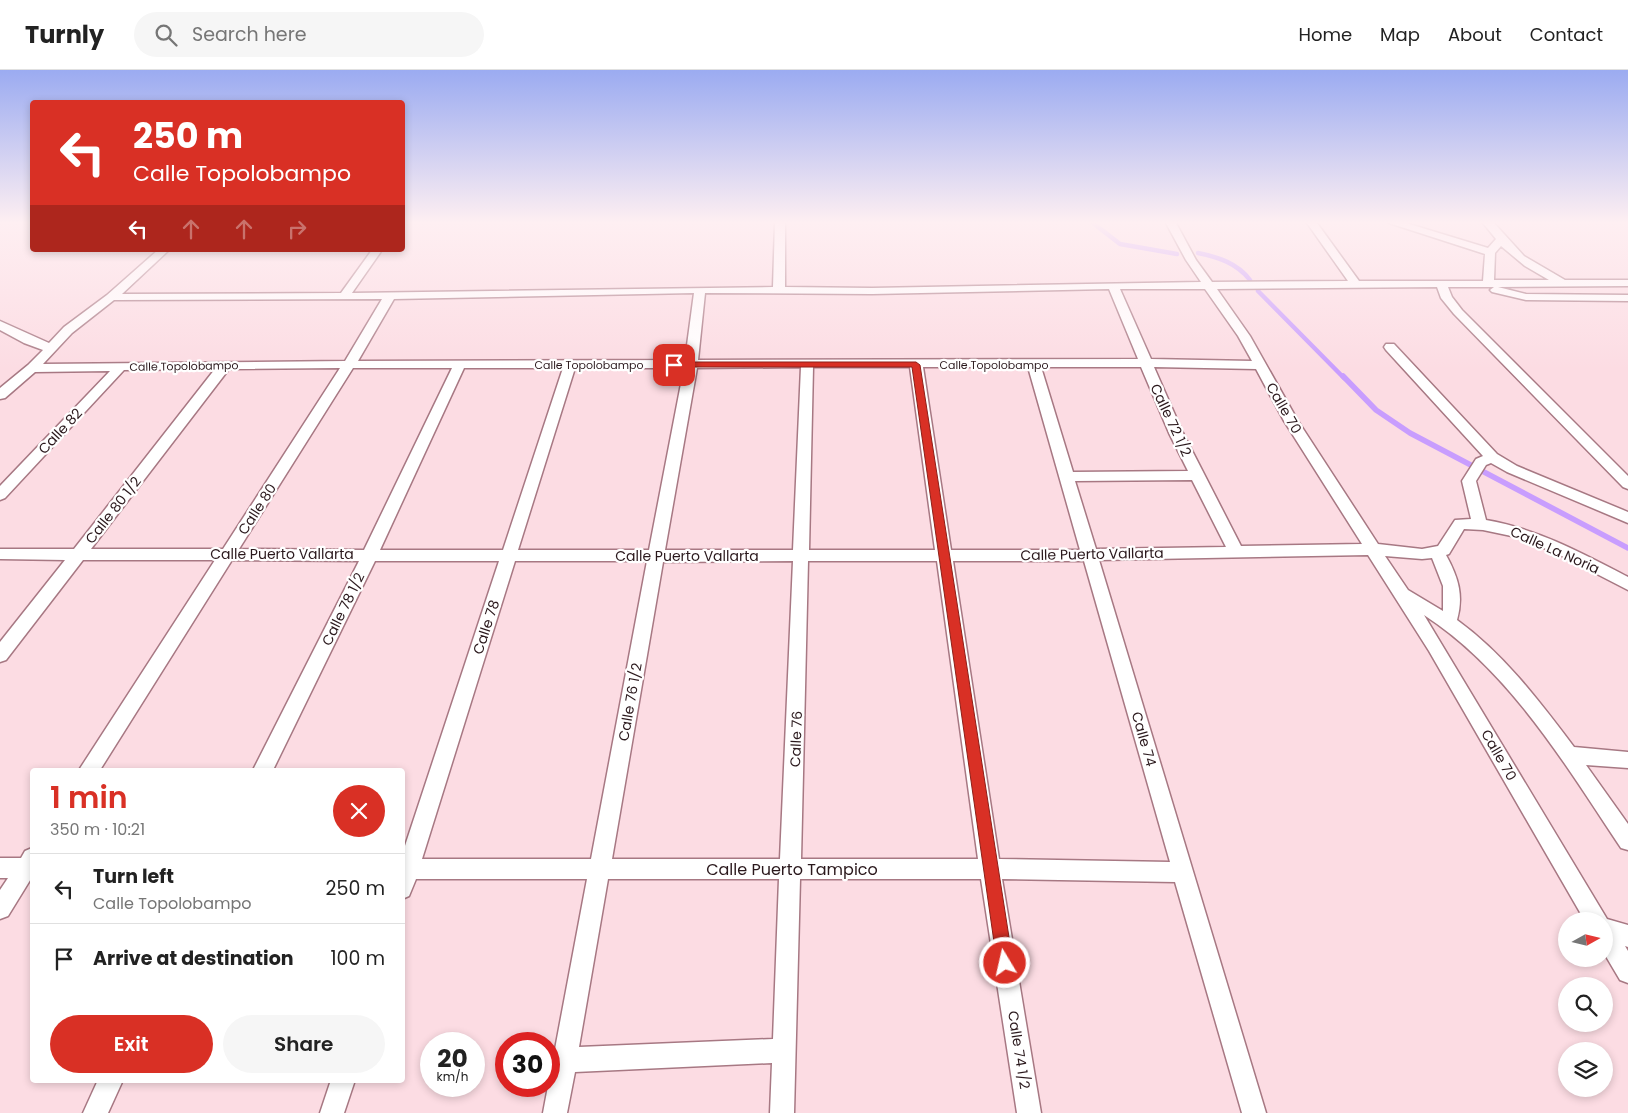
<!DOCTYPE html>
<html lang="en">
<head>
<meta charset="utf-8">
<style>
	:root { --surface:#fff; --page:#f6f6f6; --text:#222; --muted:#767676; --line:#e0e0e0; --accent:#d93025 }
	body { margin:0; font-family:Poppins,sans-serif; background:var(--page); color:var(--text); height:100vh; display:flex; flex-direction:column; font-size:19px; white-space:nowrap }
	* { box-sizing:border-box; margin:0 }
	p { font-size:16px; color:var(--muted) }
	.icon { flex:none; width:28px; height:28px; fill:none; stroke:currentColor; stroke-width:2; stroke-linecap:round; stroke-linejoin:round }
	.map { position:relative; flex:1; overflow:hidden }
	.panel { position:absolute; left:30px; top:698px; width:375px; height:315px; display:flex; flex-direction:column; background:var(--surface); border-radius:5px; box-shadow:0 2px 8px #0003 }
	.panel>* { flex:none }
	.guide { position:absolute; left:30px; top:30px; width:375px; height:152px; border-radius:5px; box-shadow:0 2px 8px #0003; background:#d93025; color:#fff; overflow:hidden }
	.needle { width:32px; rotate:82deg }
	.fabs { position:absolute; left:1558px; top:842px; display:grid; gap:10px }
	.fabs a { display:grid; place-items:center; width:55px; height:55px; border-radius:50%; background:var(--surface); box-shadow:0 2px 8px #0003; font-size:25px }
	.speed { position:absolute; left:420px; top:962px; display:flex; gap:10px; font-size:25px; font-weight:700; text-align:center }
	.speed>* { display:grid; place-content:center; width:65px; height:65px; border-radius:50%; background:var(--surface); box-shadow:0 2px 8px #0003; line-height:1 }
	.speed small { font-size:12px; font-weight:400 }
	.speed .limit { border:8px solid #d22; background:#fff; color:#111 }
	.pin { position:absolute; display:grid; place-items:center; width:42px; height:42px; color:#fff; margin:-21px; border-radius:10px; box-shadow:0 2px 8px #0006 }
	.me { position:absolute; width:55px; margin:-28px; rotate:351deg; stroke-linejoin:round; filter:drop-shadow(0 0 4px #0008) }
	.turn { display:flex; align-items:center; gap:18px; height:105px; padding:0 20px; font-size:22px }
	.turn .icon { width:65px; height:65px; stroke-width:2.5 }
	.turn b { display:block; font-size:35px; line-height:42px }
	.lanes { display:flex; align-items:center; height:48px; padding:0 20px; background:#0003; justify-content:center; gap:25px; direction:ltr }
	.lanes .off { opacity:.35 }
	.round { display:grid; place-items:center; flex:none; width:52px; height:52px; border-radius:26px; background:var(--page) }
	.summary { display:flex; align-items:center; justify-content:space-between; height:85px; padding:0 20px }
	h1 { font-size:30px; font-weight:600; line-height:38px; color:var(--accent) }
	.action { display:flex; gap:10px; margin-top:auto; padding:10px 20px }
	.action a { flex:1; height:58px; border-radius:30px; background:var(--accent); color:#fff; font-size:20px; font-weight:600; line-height:58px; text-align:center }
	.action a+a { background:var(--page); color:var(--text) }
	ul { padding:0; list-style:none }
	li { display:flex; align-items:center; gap:15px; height:70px; padding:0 20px; border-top:1px solid var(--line) }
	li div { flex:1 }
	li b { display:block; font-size:19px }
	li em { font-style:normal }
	header { display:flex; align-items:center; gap:30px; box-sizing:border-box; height:70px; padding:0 25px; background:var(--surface); border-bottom:1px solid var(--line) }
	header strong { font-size:24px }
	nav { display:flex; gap:28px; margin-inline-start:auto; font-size:18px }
	.search { width:350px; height:45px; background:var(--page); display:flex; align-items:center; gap:12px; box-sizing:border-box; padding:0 18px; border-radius:28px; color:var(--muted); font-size:19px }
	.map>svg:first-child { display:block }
</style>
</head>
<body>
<header>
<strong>Turnly</strong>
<div class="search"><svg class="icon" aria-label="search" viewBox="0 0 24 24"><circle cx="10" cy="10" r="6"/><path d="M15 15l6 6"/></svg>Search here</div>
<nav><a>Home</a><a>Map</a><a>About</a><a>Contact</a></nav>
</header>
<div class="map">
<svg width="1628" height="1043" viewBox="0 0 1628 1043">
	<rect width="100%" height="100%" fill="#fcdce3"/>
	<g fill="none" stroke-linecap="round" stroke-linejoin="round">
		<g stroke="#c89dfe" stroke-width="4.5">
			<polyline points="1093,153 1120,174 1177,184"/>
			<path d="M1198,183C1218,187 1237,193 1250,210"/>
			<polyline points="1258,221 1344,308"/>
		</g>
		<polyline stroke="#c89dfe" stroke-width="5.5" points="1343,306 1376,340 1410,363 1628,478"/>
		<defs>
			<g id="street">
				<path d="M775,153H785V217L872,218L1201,212L1186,190L1166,153H1176L1196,190L1212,212L1348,211L1307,153H1317L1359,211H1483L1485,184L1389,153H1406L1488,178L1496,169L1483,153H1494L1524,186L1565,210H1628V216L1498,217L1526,224L1628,225V231L1526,230L1492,222L1490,220L1494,217H1448L1452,227L1462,240L1628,406V419L1623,417L1454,244L1441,228L1437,217L1217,219L1250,266L1298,351L1378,474L1422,479L1438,476L1455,450L1471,449L1462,411L1476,389L1483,386L1386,280L1384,277L1386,274H1394L1497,384L1517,396L1628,442V453L1507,402L1491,393L1486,395L1476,411L1486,450C1538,459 1582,483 1628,507V520L1562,486L1521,468L1483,460L1464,459L1449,484L1446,485C1458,507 1464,525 1457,550C1504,584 1540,632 1574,677L1628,682V698L1586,695L1628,754V780L1621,778C1565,694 1509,600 1424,545L1607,849L1628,855V877L1625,876L1628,881V913L1620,910L1604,883V851H1585L1429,581L1368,485L1099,490L1266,1043H1242L1175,812L1002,809L1041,1043H1017L981,809H800L794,1043H770L772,993L575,1002L567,1043H543L587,809H416L409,826L402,829V785L499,491H375L273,700H253L359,491L232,490L100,700H79L215,490H83L6,590L0,592V572L65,490L0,489V479H74L215,299L124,300L5,428L0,430V416L110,301L35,302L5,328L0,329V318L28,295L43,280L24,273L0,260V251L49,273L64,257L107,225L158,180H169L122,224L341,223L372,180H382L352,223L773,217ZM1501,176L1525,196L1549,210H1494L1495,183ZM1109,219L1138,289L698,290L705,223L872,224ZM1120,219H1205L1238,266L1252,291L1151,289ZM694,223L685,290L358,291L394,229ZM382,229L345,291L43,294L72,263L114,230ZM801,297L793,480H665L697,298ZM813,297H910L935,480H809ZM923,297H1028L1080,480H951ZM1041,297H1141L1169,363L1188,401L1073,402ZM1154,297L1256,299L1284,351L1362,474L1241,476L1183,363ZM340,298L223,479H91L229,299ZM353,298H452L364,480L239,479ZM464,298H563L503,480H380ZM575,298H684L649,480H518ZM1192,410L1226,477L1096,479L1075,411ZM1385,486L1422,489L1432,488L1443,516V541L1408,520ZM515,491H647L591,789H422ZM793,491L780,789H612L663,492ZM808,491H937L978,789H801ZM953,491H1084L1170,792L999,789ZM608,809H779L773,969L579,977Z"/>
				<polygon points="32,778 32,807 8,846 0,849 0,820 8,808 0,808 0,788 21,788 25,781"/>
				<polygon points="98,1010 123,1010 108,1043 83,1043"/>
				<polygon points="331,1010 355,1010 344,1043 320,1043"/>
			</g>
		</defs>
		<use href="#street" stroke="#a77883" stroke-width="3"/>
		<use href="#street" fill="#fff" fill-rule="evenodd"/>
	</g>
	<linearGradient id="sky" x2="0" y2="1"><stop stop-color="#9babf1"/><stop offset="0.51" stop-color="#feeff2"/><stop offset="1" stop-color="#feeff2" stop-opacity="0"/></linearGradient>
	<rect width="1628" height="299" fill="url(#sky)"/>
	<polygon fill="#d93025" stroke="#8d1f18" points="674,292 916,292 920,295 1013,893 1011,899 1005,901 1000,899 997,893 912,297 671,297 671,293"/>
	<g text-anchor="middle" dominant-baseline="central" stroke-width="4.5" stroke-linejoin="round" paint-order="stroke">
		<g font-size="11" fill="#2a181c" stroke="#fff">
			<text x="589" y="295">Calle Topolobampo</text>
			<text x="994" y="295">Calle Topolobampo</text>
			<text transform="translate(184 296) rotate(-1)">Calle Topolobampo</text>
		</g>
		<g font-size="14" fill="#2a181c" stroke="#fff">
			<text transform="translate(1284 338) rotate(60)">Calle 70</text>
			<text transform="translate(1171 350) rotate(65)">Calle 72 1/2</text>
			<text transform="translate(60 361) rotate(-47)">Calle 82</text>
			<text transform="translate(257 439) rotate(-57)">Calle 80</text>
			<text transform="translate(113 440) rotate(-52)">Calle 80 1/2</text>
			<text transform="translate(1555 480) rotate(24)">Calle La Noria</text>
			<text x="282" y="484">Calle Puerto Vallarta</text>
			<text transform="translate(1092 484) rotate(-1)">Calle Puerto Vallarta</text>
			<text x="687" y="486">Calle Puerto Vallarta</text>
			<text transform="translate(343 539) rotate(-64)">Calle 78 1/2</text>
			<text transform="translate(486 557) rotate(-72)">Calle 78</text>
			<text transform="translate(630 632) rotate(-80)">Calle 76 1/2</text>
			<text transform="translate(796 669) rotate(-88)">Calle 76</text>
			<text transform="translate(1144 669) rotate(74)">Calle 74</text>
			<text transform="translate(1499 685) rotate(60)">Calle 70</text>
			<text transform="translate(1019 980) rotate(81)">Calle 74 1/2</text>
		</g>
		<g font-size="16" fill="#2a181c" stroke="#fff">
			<text x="792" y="799">Calle Puerto Tampico</text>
		</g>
	</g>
</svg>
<div class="fabs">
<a><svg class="needle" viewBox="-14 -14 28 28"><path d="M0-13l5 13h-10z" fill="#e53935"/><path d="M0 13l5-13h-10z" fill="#767676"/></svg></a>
<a><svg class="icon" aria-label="search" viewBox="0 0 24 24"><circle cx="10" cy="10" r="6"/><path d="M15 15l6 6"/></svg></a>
<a><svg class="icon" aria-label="layers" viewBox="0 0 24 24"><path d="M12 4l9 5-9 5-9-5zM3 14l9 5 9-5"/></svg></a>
</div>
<div class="speed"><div>20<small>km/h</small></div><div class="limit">30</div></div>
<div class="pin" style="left:674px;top:295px;background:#d93025"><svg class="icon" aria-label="arrive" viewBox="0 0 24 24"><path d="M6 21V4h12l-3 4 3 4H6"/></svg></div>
<svg class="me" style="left:1005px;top:893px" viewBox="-20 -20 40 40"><circle r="17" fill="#d93025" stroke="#fff" stroke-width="3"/><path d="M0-11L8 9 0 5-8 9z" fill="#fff"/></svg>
<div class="guide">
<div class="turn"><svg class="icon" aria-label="left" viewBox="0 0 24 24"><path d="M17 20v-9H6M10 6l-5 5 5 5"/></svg><div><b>250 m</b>Calle Topolobampo</div></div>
<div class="lanes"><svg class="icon" aria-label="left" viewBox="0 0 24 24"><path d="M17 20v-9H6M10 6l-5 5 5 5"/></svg><svg class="icon off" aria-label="ahead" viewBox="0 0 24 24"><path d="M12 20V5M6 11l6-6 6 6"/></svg><svg class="icon off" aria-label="ahead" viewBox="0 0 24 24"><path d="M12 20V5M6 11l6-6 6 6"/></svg><svg class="icon off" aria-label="right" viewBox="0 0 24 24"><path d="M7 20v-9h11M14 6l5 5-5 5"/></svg></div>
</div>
<section class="panel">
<div class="summary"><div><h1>1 min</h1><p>350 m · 10:21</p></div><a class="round" style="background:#d93025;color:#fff"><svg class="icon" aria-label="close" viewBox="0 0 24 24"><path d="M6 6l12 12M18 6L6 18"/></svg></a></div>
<ul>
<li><svg class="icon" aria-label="left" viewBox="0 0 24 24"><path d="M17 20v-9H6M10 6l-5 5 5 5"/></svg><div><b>Turn left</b><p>Calle Topolobampo</p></div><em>250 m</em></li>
<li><svg class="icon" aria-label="arrive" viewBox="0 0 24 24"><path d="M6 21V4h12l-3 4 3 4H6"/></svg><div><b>Arrive at destination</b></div><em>100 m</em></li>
</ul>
<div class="action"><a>Exit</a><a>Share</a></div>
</section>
</div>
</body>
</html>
